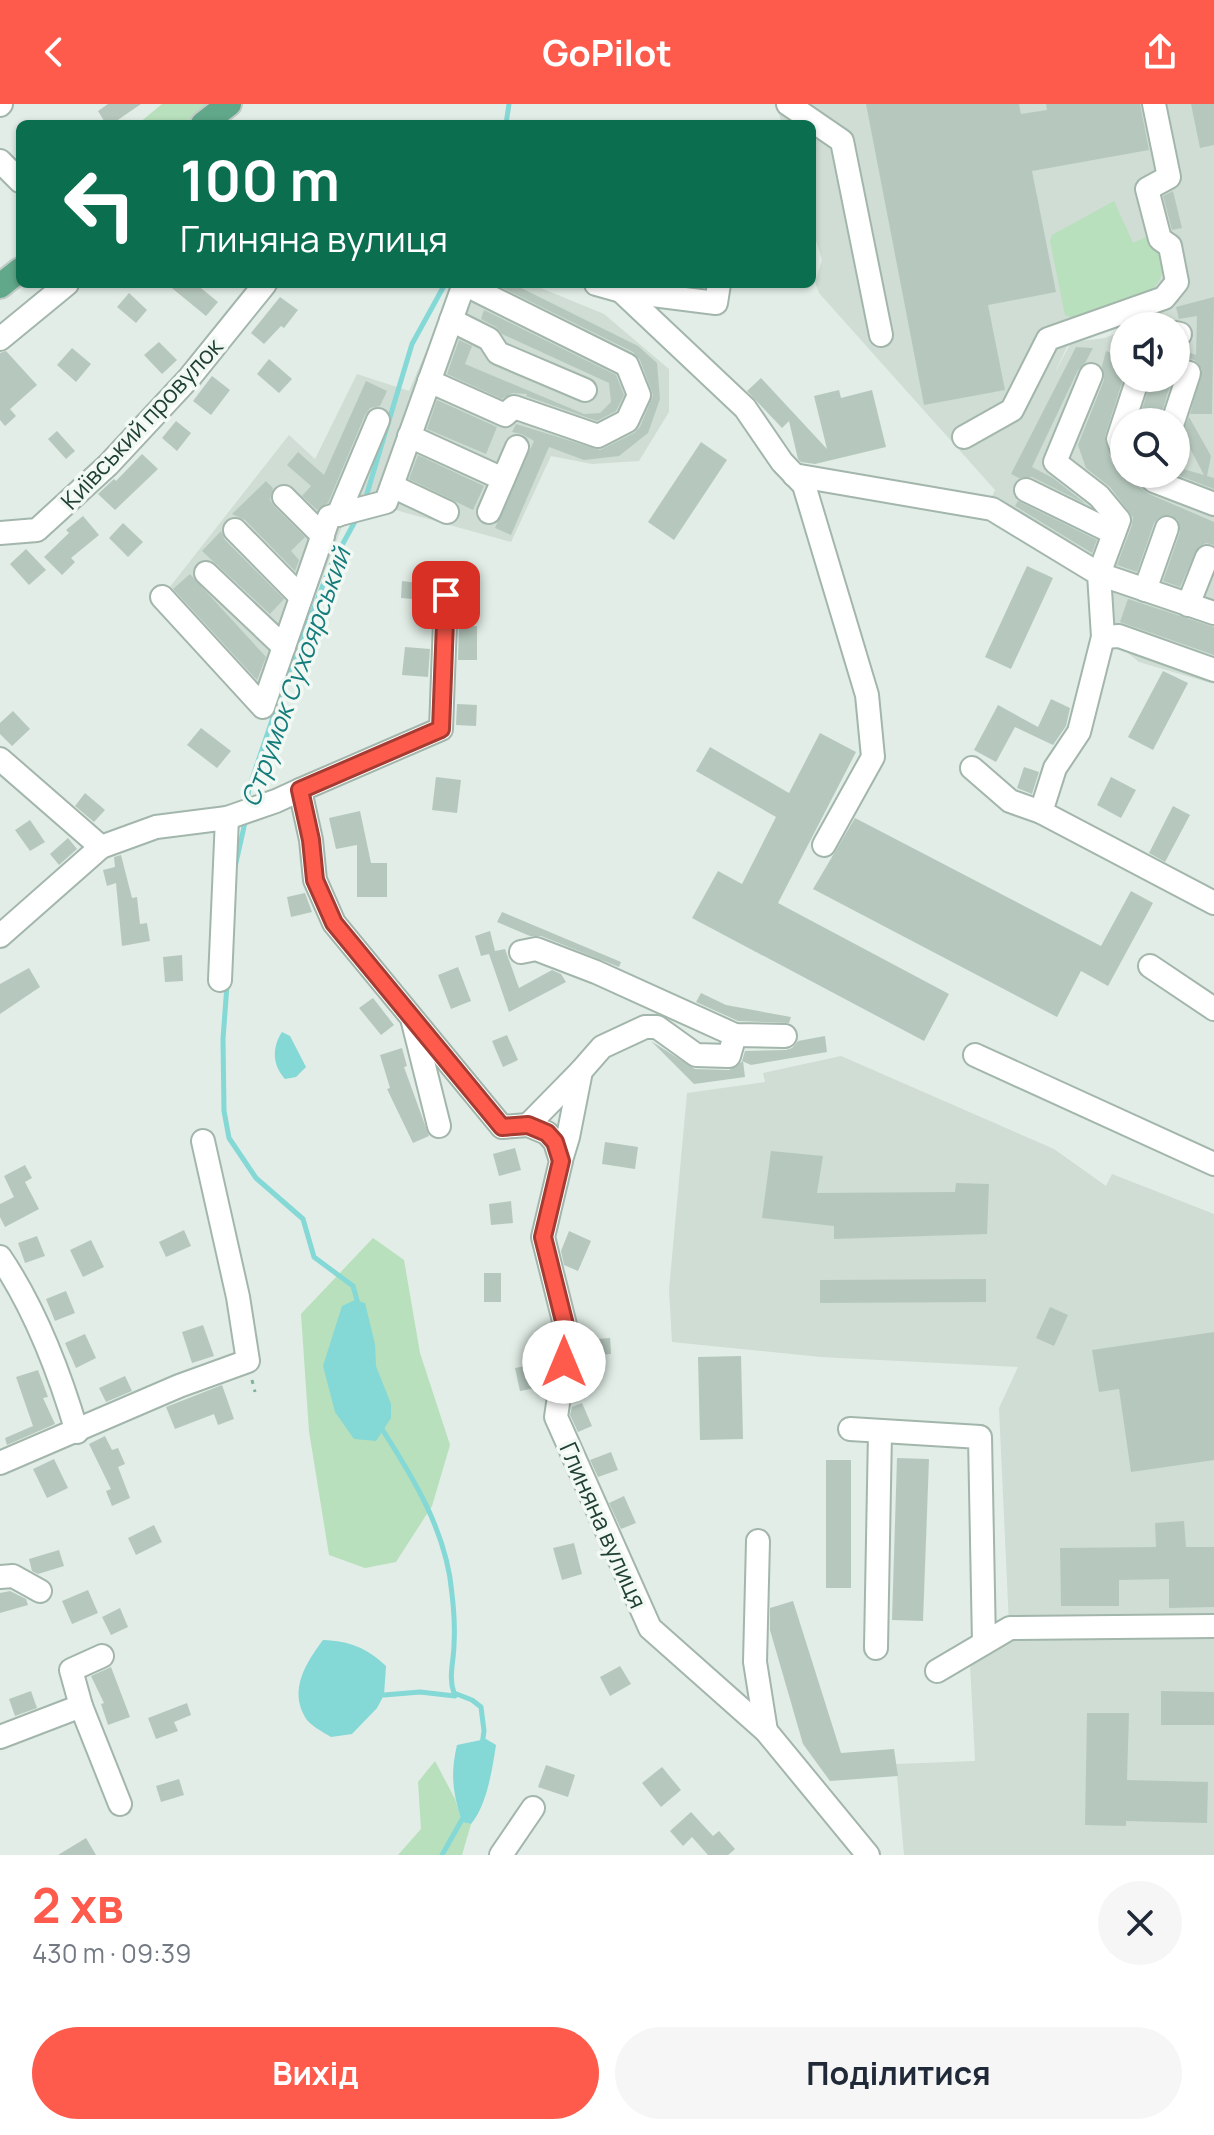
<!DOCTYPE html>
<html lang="uk">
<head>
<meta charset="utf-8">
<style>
	:root { --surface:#fff; --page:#f6f6f7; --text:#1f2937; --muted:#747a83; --accent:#ff5b4d }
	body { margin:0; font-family:Manrope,sans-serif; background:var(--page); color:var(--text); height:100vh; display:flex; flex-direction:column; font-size:30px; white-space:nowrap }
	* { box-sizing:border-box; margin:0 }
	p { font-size:26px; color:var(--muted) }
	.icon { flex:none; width:44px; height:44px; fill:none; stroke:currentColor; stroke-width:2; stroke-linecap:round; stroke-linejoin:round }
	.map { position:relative; height:1751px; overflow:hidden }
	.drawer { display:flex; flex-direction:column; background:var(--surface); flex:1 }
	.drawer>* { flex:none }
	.guide { position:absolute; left:16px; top:16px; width:800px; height:168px; border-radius:12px; box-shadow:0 2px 6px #0004; background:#0b6e4f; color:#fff; overflow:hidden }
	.controls { position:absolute; left:1110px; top:208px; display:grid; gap:16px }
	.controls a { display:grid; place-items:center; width:80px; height:80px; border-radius:50%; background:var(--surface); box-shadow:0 2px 6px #0004; font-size:40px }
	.pin { position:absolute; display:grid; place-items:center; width:68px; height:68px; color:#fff; margin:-34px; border-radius:16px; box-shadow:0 4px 12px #0006 }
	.me { position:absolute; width:88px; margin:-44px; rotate:0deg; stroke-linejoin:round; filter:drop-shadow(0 0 6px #0008) }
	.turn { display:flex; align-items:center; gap:28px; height:168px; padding:0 32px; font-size:36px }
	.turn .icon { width:104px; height:104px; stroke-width:2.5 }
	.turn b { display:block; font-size:56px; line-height:68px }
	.round { display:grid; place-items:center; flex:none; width:84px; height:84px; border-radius:42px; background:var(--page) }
	.overview { display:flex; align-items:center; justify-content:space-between; height:136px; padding:0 32px }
	h1 { font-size:48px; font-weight:700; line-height:60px; color:var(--accent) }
	.button { display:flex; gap:16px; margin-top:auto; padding:16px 32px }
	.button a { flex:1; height:92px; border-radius:48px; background:var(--accent); color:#fff; font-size:32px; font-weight:700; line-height:92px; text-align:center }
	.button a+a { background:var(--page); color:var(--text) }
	header { display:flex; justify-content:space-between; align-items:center; height:104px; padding:0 32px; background:var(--accent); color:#fff; font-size:36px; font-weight:700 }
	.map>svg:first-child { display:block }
</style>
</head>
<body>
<header><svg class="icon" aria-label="back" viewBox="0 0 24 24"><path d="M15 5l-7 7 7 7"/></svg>GoPilot<svg class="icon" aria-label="share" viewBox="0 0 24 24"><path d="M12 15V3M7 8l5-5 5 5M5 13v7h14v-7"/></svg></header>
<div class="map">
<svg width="1214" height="1751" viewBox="0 0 1214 1751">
	<rect width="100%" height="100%" fill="#e1ede6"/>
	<g fill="#cfddd4" fill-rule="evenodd">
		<path d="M776,0H1214V580L1139,558L1113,537L1110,479L989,399L995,386L819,189L815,178L822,156L812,123V20H782ZM1165,206L1132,222H1176V274H1124V226L1105,234L1071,238L1054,271L1070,236ZM1124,318H1176V370H1124Z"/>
		<polygon points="455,180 531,180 604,210 669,265 669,308 639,357 592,360 551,352 511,438 392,405 343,420 267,615 158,498 289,331 315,355 357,270 409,287"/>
		<polygon points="841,952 1054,1045 1106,1082 1112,1070 1214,1110 1214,1520 1009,1521 999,1304 1018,1263 821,1253 672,1238 669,1186 687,989 765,978 763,969"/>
		<polygon points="1214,1533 1214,1751 904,1751 896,1660 975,1657 970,1559 1012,1534"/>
	</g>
	<g fill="#b8e0bc">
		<polygon points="162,0 212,0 186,20 138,20"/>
		<path d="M1114,97L1133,139L1152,130C1155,140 1163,155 1162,166C1160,197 1104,208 1080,216L1065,211L1050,137L1052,131Z"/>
		<polygon points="373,1134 404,1156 420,1249 450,1341 432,1402 396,1458 365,1464 329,1451 309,1327 301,1210"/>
		<polygon points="435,1657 455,1695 462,1718 471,1720 462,1751 398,1751 421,1725 418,1678"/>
	</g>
	<g fill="#84d8d6">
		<path d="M282,928L290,932L306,963L296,973L285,975C272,961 272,943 282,928Z"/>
		<polygon points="355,1196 365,1199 375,1240 376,1262 391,1300 391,1314 376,1337 354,1335 335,1308 323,1262 342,1202"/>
		<path d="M323,1536C350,1537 367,1544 386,1562L384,1591L377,1604L352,1630L331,1633C323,1628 309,1621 305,1613C289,1585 306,1559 323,1536Z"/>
		<path d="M486,1635L496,1641C492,1666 487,1701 471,1720L462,1718C453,1689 450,1671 457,1641Z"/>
	</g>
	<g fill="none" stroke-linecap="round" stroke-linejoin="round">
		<g stroke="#84d8d6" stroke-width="5">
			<polyline points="506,20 509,0"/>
			<polyline points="365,396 412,240 445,180"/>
			<polyline points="247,700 249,684 284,581 330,463 358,412"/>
			<polyline points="235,763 246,714"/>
			<polyline points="227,881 223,935 224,1007 229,1034 256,1074 303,1115 314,1153 353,1182 359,1203"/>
			<path d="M380,1322C413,1373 447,1428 452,1490C454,1507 455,1524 454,1540C454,1557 448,1573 454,1589L472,1596L481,1603L484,1627L482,1641"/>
			<polyline points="384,1591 420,1588 455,1592"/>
			<polyline points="442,1751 464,1712"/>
		</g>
	</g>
	<g fill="#b6c8be">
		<polygon points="108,0 141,0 112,20 106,20 98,7"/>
		<polygon points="866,0 1019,0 1021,10 1047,6 1046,0 1140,0 1149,46 1032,67 1056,188 988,201 1005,286 924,301"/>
		<polygon points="1191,0 1214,0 1214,41 1200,44"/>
		<polygon points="1173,87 1182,124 1172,126 1163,92"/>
		<polygon points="167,180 196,180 218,198 206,212"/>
		<polygon points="495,180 513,180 638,242 657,259 660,295 648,329 619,352 584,356 549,343 511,431 495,424 534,337 522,330 512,328 516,320 600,346 634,329 640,323 653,291 640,256 633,248"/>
		<polygon points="129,189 147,206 136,219 117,203"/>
		<polygon points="280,193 298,206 284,224 281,222 264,240 251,229"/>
		<polygon points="1214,193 1212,310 1190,310 1202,265 1194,256 1176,251 1176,244 1196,251 1197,212 1179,215 1176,203"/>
		<polygon points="484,206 616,271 624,291 616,307 597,317 526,292 527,290 512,289 502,295 447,270 459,236 472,242 465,260 584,310 600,309 611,298 609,279 502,230 496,223 481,215"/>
		<polygon points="159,238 177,256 162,270 144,251"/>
		<polygon points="1076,243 1093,244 1085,259 1078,266 1032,363 1053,374 1086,400 1032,373 1019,374 1011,370"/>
		<polygon points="72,244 91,260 76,278 57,261"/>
		<polygon points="6,247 37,281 10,305 16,312 5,322 0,316 0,249"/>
		<polygon points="1106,247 1124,254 1124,272 1105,332 1111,357 1116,362 1124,365 1124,370 1130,370 1137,381 1149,390 1214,418 1214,441 1206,439 1198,443 1180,483 1163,477 1180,428 1178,416 1171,411 1159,413 1154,419 1137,468 1117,461 1132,421 1133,413 1110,383 1086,364 1078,341 1104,276 1102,262"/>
		<polygon points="269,255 292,275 279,289 257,270"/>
		<polygon points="212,272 230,286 211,311 193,297"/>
		<polygon points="761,274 827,345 814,292 839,286 841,294 872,286 886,343 815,360 801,358 798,355 789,317 782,324 747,287"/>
		<polygon points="1152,274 1165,274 1171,278 1159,318 1138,318"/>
		<polygon points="366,277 387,287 380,302 370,304 365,311 328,399 317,406 302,392 311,382 287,361 298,348 324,371"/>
		<polygon points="437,296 497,323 486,350 427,325"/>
		<polygon points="1189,313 1211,352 1207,372 1214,374 1214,385 1175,370 1176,363 1204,371 1182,329"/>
		<polygon points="176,317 191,329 177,347 162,334"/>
		<polygon points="57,327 75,347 66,355 48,335"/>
		<polygon points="701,338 727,356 674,436 648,418"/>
		<polygon points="142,350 158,365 115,406 98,390 114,375 116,377"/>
		<polygon points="418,351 484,382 473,406 409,375"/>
		<polygon points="266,377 273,384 270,396 274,402 305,433 291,447 299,456 295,467 245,416 232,410"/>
		<polygon points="1018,397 1097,436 1092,449 1015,402"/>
		<polygon points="83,412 99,431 71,454 75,458 62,471 44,453 69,429 66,426"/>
		<polygon points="123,419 143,438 128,453 109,434"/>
		<polygon points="221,427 225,436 284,495 270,510 202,447"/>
		<polygon points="26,445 46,466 29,481 10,460"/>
		<polygon points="1027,462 1053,474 1011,565 985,553"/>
		<polygon points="190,470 266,553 257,576 173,485"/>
		<polygon points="402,477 427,480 425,496 401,494"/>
		<polygon points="1128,495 1214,523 1214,551 1120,518"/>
		<polygon points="459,522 477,522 477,556 458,556"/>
		<polygon points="405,543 430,545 428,573 402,571"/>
		<polygon points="1163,567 1188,579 1153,646 1128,633"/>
		<polygon points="1051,595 1070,604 1066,622 1053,641 1015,623 996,658 974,646 998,601 1038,623"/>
		<polygon points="457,600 477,601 476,622 456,621"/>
		<polygon points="13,607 30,625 12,642 0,630 0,619"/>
		<polygon points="201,624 231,647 217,664 187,641"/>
		<polygon points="820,629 856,648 778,799 949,890 924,937 692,814 718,767 742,780 776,713 696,667 710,643 789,689"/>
		<polygon points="1024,663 1039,668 1032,690 1017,684"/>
		<polygon points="436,673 461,676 457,709 432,706"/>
		<polygon points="1111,673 1136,686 1121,714 1097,701"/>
		<polygon points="85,689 105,706 94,718 75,702"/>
		<polygon points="1173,702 1190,711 1165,758 1149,749"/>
		<polygon points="360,707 371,759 387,759 387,793 357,793 357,741 336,745 329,714"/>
		<polygon points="855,714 1101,842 1131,787 1153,799 1108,882 1081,867 1057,913 813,785"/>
		<polygon points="30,716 45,738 30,747 15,726"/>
		<polygon points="68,734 77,745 59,761 50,750"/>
		<polygon points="121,751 132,794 137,793 140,820 147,819 150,837 122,842 116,779 107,782 103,766 115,763 114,753"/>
		<polygon points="305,789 312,808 291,813 287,793"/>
		<polygon points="502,808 621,858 619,863 541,832 530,832 497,818"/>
		<polygon points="490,827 495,847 505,845 519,884 552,866 561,870 566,878 509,908 489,850 481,852 475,832"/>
		<polygon points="182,851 183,877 165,878 163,853"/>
		<polygon points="458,863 471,897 451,905 438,871"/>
		<polygon points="29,864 40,883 0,910 0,880"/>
		<polygon points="701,889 726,901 791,913 789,919 738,917 696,898"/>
		<polygon points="373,894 394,921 381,931 359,904"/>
		<polygon points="507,931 518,956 503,963 492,937"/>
		<polygon points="825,932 827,948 751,961 742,957 745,947 786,946 792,944 798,937"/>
		<polygon points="651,937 695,965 729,966 743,957 745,973 694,980"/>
		<polygon points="402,944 407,962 404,963 429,1032 413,1039 387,985 390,984 380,951"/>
		<polygon points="605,1038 638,1043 635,1065 602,1060"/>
		<polygon points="515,1044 521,1066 499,1072 493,1050"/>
		<polygon points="771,1047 823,1052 817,1089 955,1088 956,1079 989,1080 987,1130 834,1135 834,1122 762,1114"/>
		<polygon points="25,1061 32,1074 25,1078 39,1105 5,1123 0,1113 0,1100 14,1093 4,1072"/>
		<polygon points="511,1097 513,1119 491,1121 489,1100"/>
		<polygon points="184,1126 191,1142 166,1153 159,1138"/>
		<polygon points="569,1127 591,1137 578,1167 564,1161 561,1147"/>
		<polygon points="37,1132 45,1152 25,1159 18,1139"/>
		<polygon points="91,1136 104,1163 83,1173 70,1146"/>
		<rect x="484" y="1169" width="17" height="29"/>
		<polygon points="986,1175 986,1198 820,1199 820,1176"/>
		<polygon points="66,1187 75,1209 55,1217 46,1195"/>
		<polygon points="1050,1203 1068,1211 1054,1242 1036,1234"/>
		<polygon points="203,1221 214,1252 192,1259 182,1228"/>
		<polygon points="1214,1228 1214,1356 1131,1368 1119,1285 1099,1288 1092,1246"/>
		<polygon points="85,1230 96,1254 76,1264 65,1239"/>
		<polygon points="610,1234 611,1250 584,1252 584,1236"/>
		<polygon points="741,1252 743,1335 700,1336 698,1253"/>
		<polygon points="536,1260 540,1283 520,1287 515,1264"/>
		<polygon points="38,1266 48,1293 43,1294 55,1320 7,1341 5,1334 33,1322 16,1273"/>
		<polygon points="125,1272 132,1287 106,1298 99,1284"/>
		<polygon points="222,1281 234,1315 218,1321 214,1310 175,1325 166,1303"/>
		<polygon points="582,1299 592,1322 578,1328 570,1311 572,1303"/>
		<polygon points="105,1332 112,1346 118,1344 125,1360 118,1363 130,1394 112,1402 106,1387 111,1385 89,1340"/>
		<polygon points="611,1348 618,1366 598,1373 590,1356"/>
		<polygon points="897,1354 929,1355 923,1517 892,1516"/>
		<polygon points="54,1355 68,1384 47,1394 33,1365"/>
		<rect x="826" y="1356" width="25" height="128"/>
		<polygon points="624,1392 636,1419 621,1425 609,1399"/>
		<polygon points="1184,1417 1186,1443 1214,1443 1214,1503 1169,1504 1169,1475 1119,1476 1119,1502 1061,1502 1060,1444 1156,1443 1155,1419"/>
		<polygon points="154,1421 162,1438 136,1451 128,1434"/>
		<polygon points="574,1439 582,1470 562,1476 553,1444"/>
		<polygon points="59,1446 64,1462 38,1470 32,1467 29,1455"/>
		<polygon points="88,1486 98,1509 72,1520 62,1497"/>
		<polygon points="10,1487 26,1495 28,1501 0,1509 0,1489"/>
		<polygon points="793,1497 841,1649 894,1645 898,1672 830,1677 803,1640 770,1526 770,1504"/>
		<polygon points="120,1504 128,1523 111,1531 102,1513"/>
		<polygon points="620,1562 631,1580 610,1592 600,1573"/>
		<polygon points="111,1563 130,1613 108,1621 101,1600 104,1599 91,1572"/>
		<polygon points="31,1587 37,1604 15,1612 9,1595"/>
		<polygon points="1161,1587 1214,1588 1214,1621 1161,1621"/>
		<polygon points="187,1599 191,1611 174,1618 178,1627 156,1635 148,1614"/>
		<polygon points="1087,1609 1129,1609 1127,1676 1208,1678 1207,1719 1126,1717 1126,1722 1085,1721"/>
		<polygon points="546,1661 575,1671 568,1693 538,1683"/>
		<polygon points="662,1663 681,1686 661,1703 642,1679"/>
		<polygon points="179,1675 184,1691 161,1698 156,1682"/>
		<polygon points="691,1708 713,1732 719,1727 735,1745 728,1751 708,1751 692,1733 683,1742 670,1727"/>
		<polygon points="86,1734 96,1751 58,1751"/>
	</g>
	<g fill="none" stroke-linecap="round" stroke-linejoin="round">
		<defs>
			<g id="minor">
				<polyline points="788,0 842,37 881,231"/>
				<polyline points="0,1 1,0"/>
				<polyline points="0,57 20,77"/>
				<polyline points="596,180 621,187 716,199 719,180"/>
				<polyline points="621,187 745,304 782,358 804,381 867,591 873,653 824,741"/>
				<polyline points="451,216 489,235 498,249 585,286"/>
				<polyline points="1151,222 1153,222"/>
				<polyline points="1176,229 1180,230"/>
				<polyline points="0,235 67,180"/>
				<polyline points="1091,271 1055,358 1099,392 1119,416 1099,470 1214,509"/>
				<polyline points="429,277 505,311 514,303 598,332 627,317 639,291 627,261 464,180"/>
				<polyline points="1173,318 1189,269 1176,265"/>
				<polyline points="409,332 503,375"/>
				<polyline points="964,333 1012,306 1048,235 1164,194 1177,178 1170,142 1160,135 1147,85 1169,73 1154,0"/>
				<polyline points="1124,351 1118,335 1138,274"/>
				<polyline points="1146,370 1154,377 1214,400"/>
				<polyline points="794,371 992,405 1099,470 1103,533 1079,628 1055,664 1041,708 1214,799"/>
				<polyline points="392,382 447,408"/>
				<polyline points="1026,386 1114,429"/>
				<polyline points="284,393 323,432"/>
				<polyline points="489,408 517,343"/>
				<polyline points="338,411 378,316"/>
				<polyline points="235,426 301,493"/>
				<polyline points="0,429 37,426 108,361 190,273 265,180"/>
				<polyline points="206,469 284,543"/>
				<polyline points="1145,486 1167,424"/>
				<polyline points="446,491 441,625 300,686 311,736 315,776 334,819 502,1023 528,1021 547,1029 555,1038 561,1057 543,1133 566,1225 564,1258 556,1313 650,1524 766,1627 868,1751"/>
				<polyline points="162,493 263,603 329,413 386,398 464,180"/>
				<polyline points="1188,501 1207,453"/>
				<polyline points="1103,533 1119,532 1214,566"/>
				<polyline points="0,655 101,743"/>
				<polyline points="972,664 1010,697 1041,708"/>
				<polyline points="0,832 101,743 156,723 227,714 276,697 300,686"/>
				<polyline points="521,848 536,845 596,868 735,931 785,932"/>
				<polyline points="1150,862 1214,905"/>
				<polyline points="220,876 227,714"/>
				<polyline points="413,918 439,1022"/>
				<polyline points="975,951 1214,1060"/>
				<polyline points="528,1021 581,967"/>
				<polyline points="561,1056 568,1033 581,967 602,943 645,923 657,923 696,951 729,952 735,931"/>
				<path d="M0,1153C36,1206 59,1267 77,1328"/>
				<polyline points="850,1325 980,1333 984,1539"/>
				<polyline points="0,1359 179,1282 248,1257 238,1193 203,1037"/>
				<polyline points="758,1437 755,1558 766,1627"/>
				<polyline points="0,1473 13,1472 40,1487"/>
				<polyline points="876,1544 880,1328"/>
				<polyline points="102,1552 71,1566 81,1602 120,1700"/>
				<polyline points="937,1567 1010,1524 1214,1522"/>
				<polyline points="0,1633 81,1602"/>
				<polyline points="501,1751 533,1704"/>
			</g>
			<g id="major">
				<polyline points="203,20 229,0"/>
				<polyline points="0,182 20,166"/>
			</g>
		</defs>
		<use href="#minor" stroke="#a3b6ac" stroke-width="26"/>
		<use href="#major" stroke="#c0cac6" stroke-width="28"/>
		<polyline stroke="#7eb49a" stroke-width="3" stroke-dasharray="4 6" stroke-linecap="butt" points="252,1276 255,1288"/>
		<use href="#minor" stroke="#fff" stroke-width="22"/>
		<use href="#major" stroke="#61a789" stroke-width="24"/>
	</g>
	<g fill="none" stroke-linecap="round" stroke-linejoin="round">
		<defs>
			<polyline id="route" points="446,491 441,625 300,686 311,736 315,776 334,819 502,1023 528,1021 547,1029 555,1038 561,1057 543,1133 566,1225 564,1258"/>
		</defs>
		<use href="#route" stroke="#a63b32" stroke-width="20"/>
		<use href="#route" stroke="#ff5b4d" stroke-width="14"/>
	</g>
	<g text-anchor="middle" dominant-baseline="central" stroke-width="7" stroke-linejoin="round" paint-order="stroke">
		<g font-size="24" fill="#1f4032" stroke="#f2f9f4">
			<text transform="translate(141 319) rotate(-47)">Київський провулок</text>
			<text transform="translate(604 1421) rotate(66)">Глиняна вулиця</text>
		</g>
		<g font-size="26" font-style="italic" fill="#147c7b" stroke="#f2f9f4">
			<text transform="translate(295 573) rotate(-70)">Струмок Сухоярський</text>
		</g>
	</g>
</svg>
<div class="controls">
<a><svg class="icon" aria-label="sound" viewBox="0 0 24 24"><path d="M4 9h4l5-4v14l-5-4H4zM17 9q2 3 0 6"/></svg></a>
<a><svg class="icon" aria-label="search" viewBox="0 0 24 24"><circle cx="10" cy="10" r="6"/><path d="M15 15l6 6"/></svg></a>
</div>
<div class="pin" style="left:446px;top:491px;background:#d93025"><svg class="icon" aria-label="arrive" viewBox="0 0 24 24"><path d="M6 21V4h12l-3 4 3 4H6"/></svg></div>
<svg class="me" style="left:564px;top:1258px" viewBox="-20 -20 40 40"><circle r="19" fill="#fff"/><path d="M0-13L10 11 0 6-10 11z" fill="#ff5b4d"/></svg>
<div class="guide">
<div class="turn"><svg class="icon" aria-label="left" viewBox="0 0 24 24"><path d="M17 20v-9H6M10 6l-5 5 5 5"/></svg><div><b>100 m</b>Глиняна вулиця</div></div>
</div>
</div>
<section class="drawer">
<div class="overview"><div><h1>2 хв</h1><p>430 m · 09:39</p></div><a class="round"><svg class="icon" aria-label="close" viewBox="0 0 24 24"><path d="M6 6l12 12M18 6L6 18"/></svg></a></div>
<div class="button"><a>Вихід</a><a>Поділитися</a></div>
</section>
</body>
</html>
